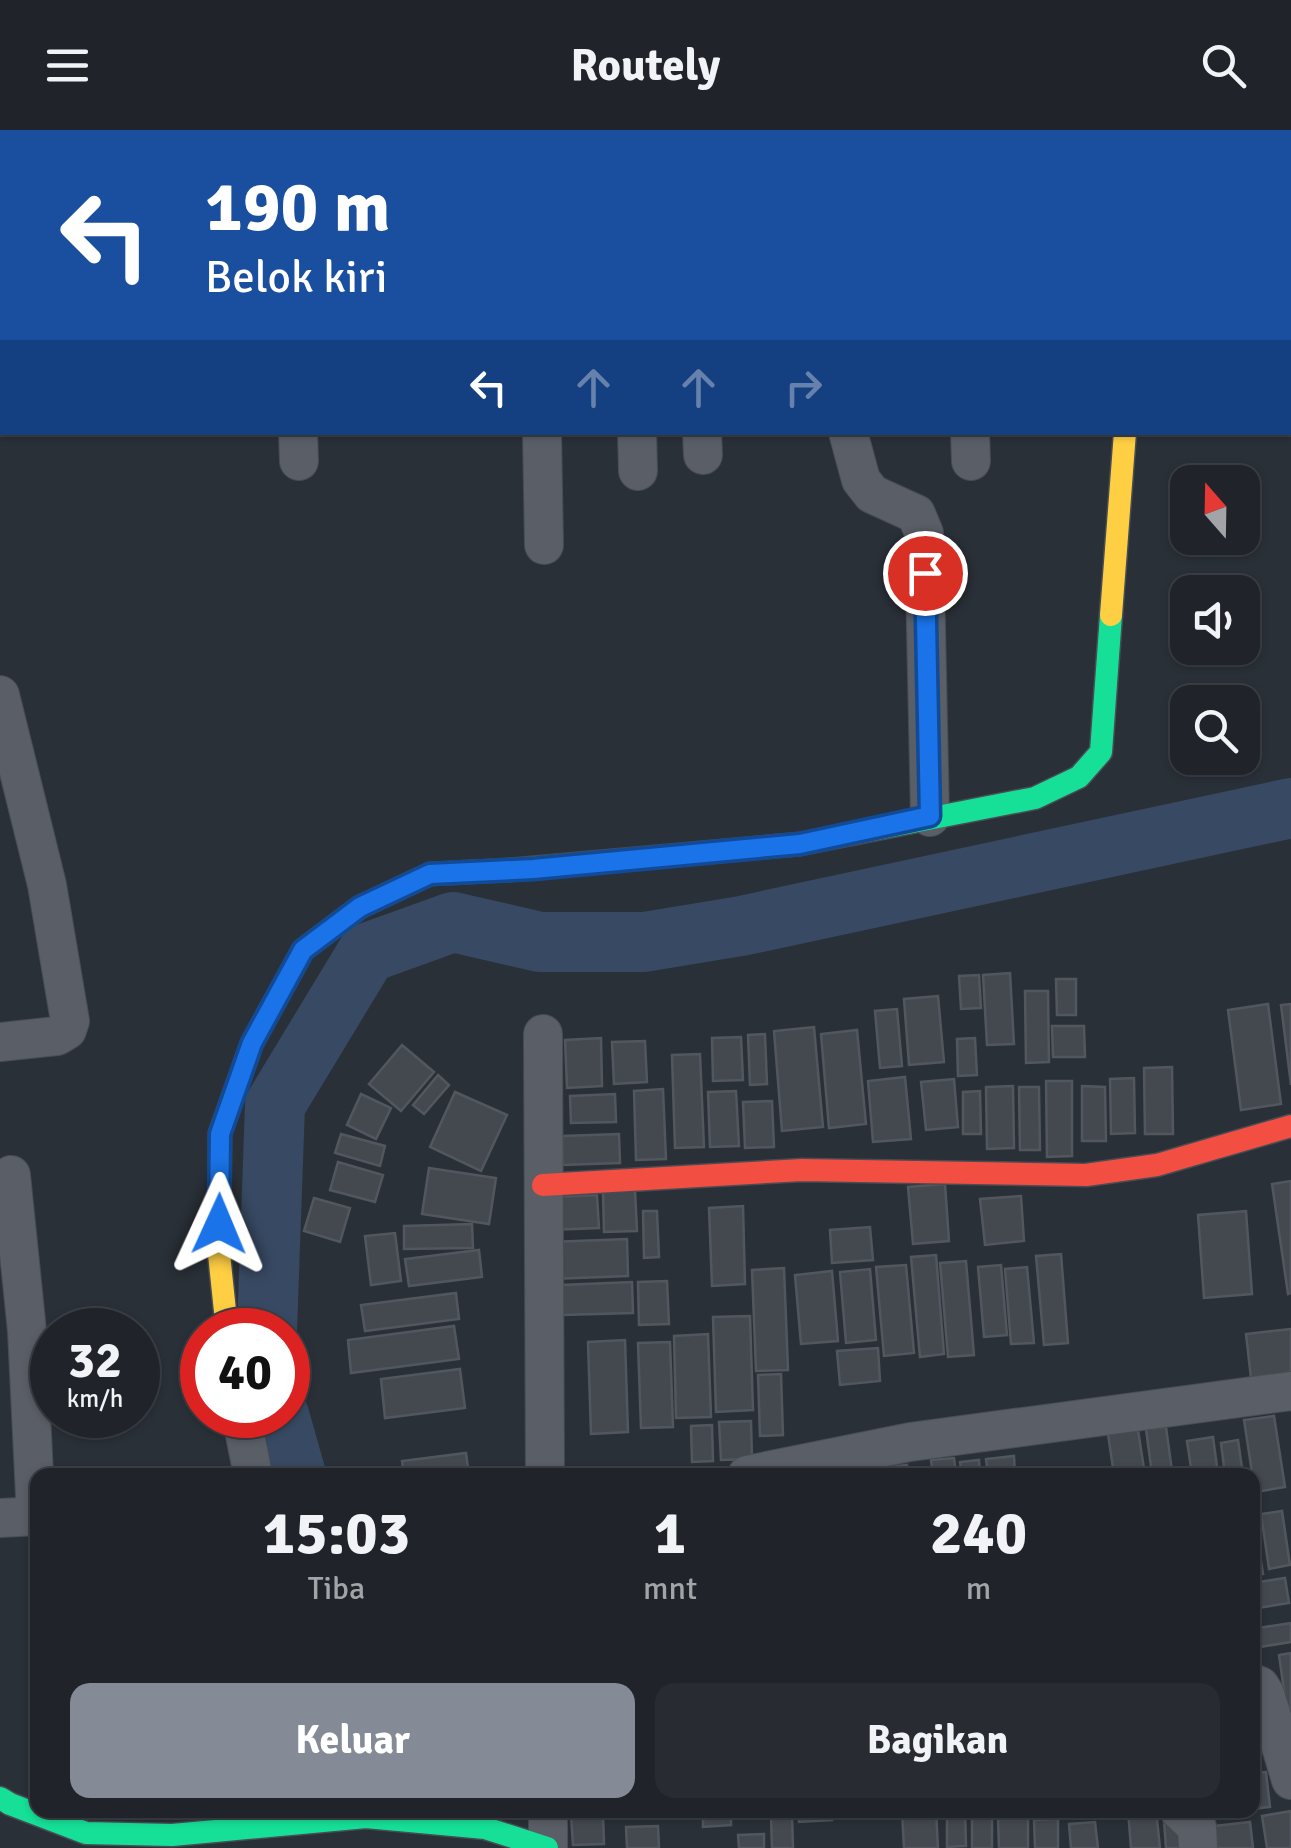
<!DOCTYPE html>
<html lang="id">
<head>
<meta charset="utf-8">
<style>
	:root { --surface:#20242a; --page:#282c32; --text:#f1f3f6; --muted:#a2a4a8; --line:#3d4147; --accent:#848b96 }
	body { margin:0; font-family:Signika,sans-serif; background:var(--page); color:var(--text); height:100vh; display:flex; flex-direction:column; font-size:38px; white-space:nowrap }
	* { box-sizing:border-box; margin:0 }
	p { font-size:32px; color:var(--muted) }
	.icon { flex:none; width:55px; height:55px; fill:none; stroke:currentColor; stroke-width:2; stroke-linecap:round; stroke-linejoin:round }
	.map { position:relative; flex:1; overflow:hidden }
	.side { position:absolute; left:30px; top:1338px; width:1230px; height:350px; display:flex; flex-direction:column; background:var(--surface); border-radius:20px; box-shadow:0 2px 8px #0004,0 0 0 2px var(--line) }
	.side>* { flex:none }
	.guide { position:absolute; left:0px; top:0px; width:1292px; height:305px; box-shadow:0 2px 8px #0004,0 0 0 2px var(--line); background:#1a4fa0; color:#fff; overflow:hidden }
	.needle { width:65px; rotate:340deg }
	.tools { position:absolute; left:1170px; top:335px; display:grid; gap:20px }
	.tools a { display:grid; place-items:center; width:90px; height:90px; border-radius:20px; background:var(--surface); box-shadow:0 2px 8px #0004,0 0 0 2px var(--line); font-size:50px }
	.speed { position:absolute; left:30px; top:1178px; display:flex; gap:20px; font-size:50px; font-weight:700; text-align:center }
	.speed>* { display:grid; place-content:center; width:130px; height:130px; border-radius:50%; background:var(--surface); box-shadow:0 2px 8px #0004,0 0 0 2px var(--line); line-height:1 }
	.speed small { font-size:25px; font-weight:400 }
	.speed .limit { border:15px solid #d22; background:#fff; color:#111 }
	.pin { position:absolute; display:grid; place-items:center; width:85px; height:85px; color:#fff; margin:-42px; border:5px solid #fff; border-radius:50%; box-shadow:0 2px 10px #0007 }
	.me { position:absolute; width:110px; margin:-55px; rotate:1deg; stroke-linejoin:round; filter:drop-shadow(0 0 8px #0008) }
	.turn { display:flex; align-items:center; gap:35px; height:210px; padding:0 40px; font-size:45px }
	.turn .icon { width:130px; height:130px; stroke-width:2.5 }
	.turn b { display:block; font-size:70px; line-height:85px }
	.lanes { display:flex; align-items:center; height:95px; padding:0 40px; background:#0003; justify-content:center; gap:50px; direction:ltr }
	.lanes .off { opacity:.35 }
	.eta { display:flex; justify-content:space-evenly; align-items:center; height:170px; text-align:center }
	.eta b { font-size:60px; font-weight:700; line-height:70px }
	.cta { display:flex; gap:20px; margin-top:auto; padding:20px 40px }
	.cta a { flex:1; height:115px; border-radius:20px; background:var(--accent); color:#fff; font-size:40px; font-weight:700; line-height:115px; text-align:center }
	.cta a+a { background:var(--page); color:var(--text) }
	header { display:flex; justify-content:space-between; align-items:center; height:130px; padding:0 40px; background:var(--surface); font-size:45px; font-weight:700 }
	.map>svg:first-child { display:block }
</style>
</head>
<body>
<header><svg class="icon" aria-label="menu" viewBox="0 0 24 24"><path d="M4 6h16M4 12h16M4 18h16"/></svg>Routely<svg class="icon" aria-label="search" viewBox="0 0 24 24"><circle cx="10" cy="10" r="6"/><path d="M15 15l6 6"/></svg></header>
<div class="map">
<svg width="1291" height="1718" viewBox="0 0 1291 1718">
	<rect width="100%" height="100%" fill="#2a3038"/>
	<g fill="none" stroke-linecap="round" stroke-linejoin="round">
		<g stroke="#384963" stroke-width="60">
			<polyline points="267,1200 275,975 367,823 453,792 540,812 644,812 741,796 1291,678"/>
			<polyline points="279,1285 296,1345"/>
		</g>
	</g>
	<g fill="#444950" stroke="#52575f" stroke-width="2.5">
		<polygon points="1010,843 1014,914 987,915 983,845"/>
		<polygon points="979,845 981,878 961,879 959,846"/>
		<polygon points="1056,849 1076,849 1076,885 1057,885"/>
		<polygon points="1025,861 1048,861 1049,932 1026,933"/>
		<polygon points="938,866 944,932 909,935 904,869"/>
		<polygon points="1268,874 1281,974 1241,980 1228,880"/>
		<polygon points="1291,874 1291,955 1281,875"/>
		<polygon points="897,879 902,936 880,938 875,881"/>
		<polygon points="1052,896 1084,896 1085,927 1053,927"/>
		<polygon points="814,897 823,997 782,1001 774,901"/>
		<polygon points="857,900 866,994 829,998 821,904"/>
		<polygon points="765,904 767,954 750,955 748,905"/>
		<polygon points="741,907 743,950 713,951 712,908"/>
		<polygon points="601,908 602,956 567,958 565,910"/>
		<polygon points="975,908 977,945 958,946 957,909"/>
		<polygon points="645,911 647,952 614,954 612,912"/>
		<polygon points="402,915 434,942 401,981 369,954"/>
		<polygon points="700,924 704,1017 675,1018 672,925"/>
		<polygon points="1172,937 1173,1004 1145,1004 1144,938"/>
		<polygon points="438,945 449,955 424,984 413,975"/>
		<polygon points="905,947 911,1009 873,1012 868,951"/>
		<polygon points="1134,948 1135,1003 1111,1004 1110,949"/>
		<polygon points="954,949 958,997 926,1000 921,952"/>
		<polygon points="1046,951 1072,951 1072,1026 1047,1027"/>
		<polygon points="1013,956 1014,1018 987,1019 986,957"/>
		<polygon points="1082,956 1105,957 1106,1011 1082,1011"/>
		<polygon points="1019,957 1039,957 1040,1020 1020,1020"/>
		<polygon points="663,959 666,1029 636,1030 634,961"/>
		<polygon points="736,961 739,1016 710,1017 708,962"/>
		<polygon points="980,961 981,1004 963,1004 963,962"/>
		<polygon points="455,962 507,985 481,1041 430,1017"/>
		<polygon points="361,964 391,978 376,1009 347,995"/>
		<polygon points="615,964 616,992 571,993 570,966"/>
		<polygon points="772,971 774,1017 745,1018 743,972"/>
		<polygon points="341,1004 385,1016 380,1036 335,1023"/>
		<polygon points="619,1004 620,1033 563,1035 562,1006"/>
		<polygon points="338,1032 383,1045 375,1072 330,1060"/>
		<polygon points="429,1038 496,1048 489,1094 422,1084"/>
		<polygon points="1291,1051 1291,1163 1288,1164 1272,1054"/>
		<polygon points="945,1054 949,1111 913,1114 908,1057"/>
		<polygon points="635,1060 637,1101 604,1102 603,1062"/>
		<polygon points="597,1065 599,1098 550,1100 550,1067"/>
		<polygon points="1021,1066 1024,1111 985,1115 980,1069"/>
		<polygon points="314,1068 350,1078 340,1112 304,1101"/>
		<polygon points="743,1076 745,1154 712,1156 709,1078"/>
		<polygon points="643,1081 657,1081 659,1127 644,1128"/>
		<polygon points="1246,1081 1252,1164 1204,1168 1198,1085"/>
		<polygon points="472,1094 473,1118 404,1119 404,1096"/>
		<polygon points="870,1097 873,1130 832,1133 830,1100"/>
		<polygon points="395,1103 401,1151 371,1155 365,1106"/>
		<polygon points="627,1109 628,1146 552,1149 551,1112"/>
		<polygon points="479,1120 482,1147 409,1156 405,1129"/>
		<polygon points="1061,1124 1068,1213 1044,1215 1036,1126"/>
		<polygon points="936,1125 944,1224 920,1227 911,1127"/>
		<polygon points="966,1131 974,1225 948,1227 940,1133"/>
		<polygon points="906,1135 914,1223 884,1226 876,1137"/>
		<polygon points="1001,1135 1007,1205 984,1207 978,1137"/>
		<polygon points="1027,1137 1034,1213 1011,1214 1005,1139"/>
		<polygon points="784,1138 788,1240 756,1241 752,1140"/>
		<polygon points="870,1139 876,1210 846,1213 840,1142"/>
		<polygon points="832,1141 838,1211 801,1214 795,1145"/>
		<polygon points="667,1151 669,1194 639,1195 638,1152"/>
		<polygon points="632,1152 633,1183 562,1185 561,1155"/>
		<polygon points="456,1163 459,1189 365,1201 361,1175"/>
		<polygon points="750,1186 753,1280 716,1282 713,1187"/>
		<polygon points="454,1196 459,1229 351,1243 348,1210"/>
		<polygon points="1291,1199 1291,1252 1252,1257 1246,1204"/>
		<polygon points="708,1204 711,1287 676,1288 674,1206"/>
		<polygon points="625,1210 628,1302 591,1304 588,1212"/>
		<polygon points="670,1212 673,1297 641,1298 638,1213"/>
		<polygon points="878,1218 880,1251 840,1255 837,1221"/>
		<polygon points="460,1239 465,1278 385,1288 381,1249"/>
		<polygon points="781,1244 783,1305 760,1306 758,1245"/>
		<polygon points="1274,1286 1285,1357 1255,1362 1244,1290"/>
		<polygon points="751,1291 752,1329 721,1330 719,1292"/>
		<polygon points="712,1295 713,1331 692,1332 691,1296"/>
		<polygon points="1166,1297 1172,1341 1152,1344 1146,1299"/>
		<polygon points="1138,1300 1145,1345 1114,1345 1108,1304"/>
		<polygon points="1213,1307 1218,1344 1192,1345 1187,1311"/>
		<polygon points="1238,1310 1243,1345 1225,1345 1221,1313"/>
		<polygon points="466,1323 469,1345 404,1345 402,1331"/>
		<polygon points="1014,1326 1015,1345 988,1345 986,1329"/>
		<polygon points="954,1328 956,1345 933,1345 931,1330"/>
		<polygon points="979,1330 980,1345 962,1345 960,1332"/>
		<polygon points="907,1335 908,1345 881,1345 881,1338"/>
		<polygon points="1252,1371 1263,1444 1252,1446"/>
		<polygon points="1282,1381 1290,1435 1269,1439 1261,1384"/>
		<polygon points="1285,1448 1289,1473 1252,1479 1252,1453"/>
		<polygon points="1291,1493 1291,1512 1260,1517 1258,1498"/>
		<polygon points="1291,1523 1291,1610 1279,1525"/>
		<polygon points="1266,1642 1270,1677 1252,1679 1252,1643"/>
		<polygon points="703,1680 731,1680 731,1695 703,1697"/>
		<polygon points="799,1680 831,1680 832,1690 799,1692"/>
		<polygon points="936,1680 938,1718 904,1718 902,1682"/>
		<polygon points="947,1680 965,1680 966,1716 947,1717"/>
		<polygon points="1128,1680 1156,1680 1160,1718 1131,1718"/>
		<polygon points="1291,1681 1291,1718 1267,1718 1262,1686"/>
		<polygon points="992,1682 992,1718 972,1718 972,1683"/>
		<polygon points="603,1684 604,1714 573,1715 571,1685"/>
		<polygon points="792,1685 793,1718 772,1718 771,1686"/>
		<polygon points="1178,1688 1180,1718 1166,1718 1164,1690"/>
		<polygon points="998,1689 1028,1689 1028,1718 999,1718"/>
		<polygon points="1058,1689 1058,1718 1035,1718 1034,1690"/>
		<polygon points="1095,1692 1098,1718 1071,1718 1069,1694"/>
		<polygon points="1250,1692 1253,1718 1217,1718 1214,1696"/>
		<polygon points="658,1696 659,1718 627,1718 626,1697"/>
		<polygon points="764,1704 764,1718 739,1718 738,1705"/>
	</g>
	<g fill="none" stroke-linecap="round" stroke-linejoin="round">
		<defs>
			<g id="street">
				<polyline points="286,0 286,2"/>
				<polyline points="537,0 537,2"/>
				<polyline points="626,0 626,2"/>
				<polyline points="689,0 689,2"/>
				<polyline points="835,0 835,2"/>
				<polyline points="955,0 955,2"/>
				<polyline points="489,2 489,0"/>
				<polyline points="1148,2 1149,0"/>
				<polyline points="298,302 299,331"/>
				<polyline points="542,302 544,415"/>
				<polyline points="637,302 638,341"/>
				<polyline points="702,302 703,325"/>
				<polyline points="848,302 861,350 872,364 916,384 924,403 930,687"/>
				<polyline points="970,302 971,331"/>
				<polyline points="0,565 47,755 70,891 67,900 57,906 0,912"/>
				<polyline points="543,904 545,1345"/>
				<polyline points="11,1045 27,1201 36,1386"/>
				<polyline points="241,1285 253,1345"/>
				<polyline points="747,1345 910,1312 1291,1261"/>
				<polyline points="0,1388 38,1386"/>
				<polyline points="1252,1553 1260,1556 1265,1564 1291,1650"/>
				<polyline points="548,1680 548,1718"/>
				<polyline points="1179,1680 1197,1697 1198,1718"/>
			</g>
			<g id="fast">
				<polyline points="509,740 800,714 1035,668 1079,647 1101,622 1111,485"/>
				<polyline points="0,1668 10,1674 86,1703 172,1705 366,1687 485,1698 547,1718"/>
			</g>
			<g id="slow">
				<polyline points="1111,485 1125,302"/>
				<polyline points="227,1200 219,1124 220,1003 252,913 303,820 360,777 430,744 509,740"/>
			</g>
			<polyline id="jam" points="543,1055 802,1040 1086,1045 1157,1035 1291,996"/>
		</defs>
		<use href="#street" stroke="#484c53" stroke-width="40"/>
		<use href="#fast" stroke="#484c53" stroke-width="25"/>
		<use href="#slow" stroke="#484c53" stroke-width="25"/>
		<use href="#jam" stroke="#484c53" stroke-width="25"/>
		<use href="#street" stroke="#5a5e66" stroke-width="38"/>
		<use href="#fast" stroke="#16e098" stroke-width="22"/>
		<use href="#slow" stroke="#ffcf43" stroke-width="22"/>
		<use href="#jam" stroke="#f24e42" stroke-width="22"/>
	</g>
	<g fill="none" stroke-linecap="round" stroke-linejoin="round">
		<defs>
			<polyline id="route" points="219,1094 220,1004 252,913 303,820 360,777 430,744 533,739 800,714 930,686 925,443"/>
		</defs>
		<use href="#route" stroke="#114b97" stroke-width="25"/>
		<use href="#route" stroke="#1a73e8" stroke-width="18"/>
	</g>
</svg>
<div class="tools">
<a><svg class="needle" viewBox="-14 -14 28 28"><path d="M0-13l5 13h-10z" fill="#e53935"/><path d="M0 13l5-13h-10z" fill="#a2a4a8"/></svg></a>
<a><svg class="icon" aria-label="sound" viewBox="0 0 24 24"><path d="M4 9h4l5-4v14l-5-4H4zM17 9q2 3 0 6"/></svg></a>
<a><svg class="icon" aria-label="search" viewBox="0 0 24 24"><circle cx="10" cy="10" r="6"/><path d="M15 15l6 6"/></svg></a>
</div>
<div class="speed"><div>32<small>km/h</small></div><div class="limit">40</div></div>
<div class="pin" style="left:925px;top:443px;background:#d93025"><svg class="icon" aria-label="arrive" viewBox="0 0 24 24"><path d="M6 21V4h12l-3 4 3 4H6"/></svg></div>
<svg class="me" style="left:219px;top:1094px" viewBox="-20 -20 40 40"><path d="M0-17L14 15 0 8-14 15z" fill="#1a73e8" stroke="#fff" stroke-width="4"/></svg>
<div class="guide">
<div class="turn"><svg class="icon" aria-label="left" viewBox="0 0 24 24"><path d="M17 20v-9H6M10 6l-5 5 5 5"/></svg><div><b>190 m</b>Belok kiri</div></div>
<div class="lanes"><svg class="icon" aria-label="left" viewBox="0 0 24 24"><path d="M17 20v-9H6M10 6l-5 5 5 5"/></svg><svg class="icon off" aria-label="ahead" viewBox="0 0 24 24"><path d="M12 20V5M6 11l6-6 6 6"/></svg><svg class="icon off" aria-label="ahead" viewBox="0 0 24 24"><path d="M12 20V5M6 11l6-6 6 6"/></svg><svg class="icon off" aria-label="right" viewBox="0 0 24 24"><path d="M7 20v-9h11M14 6l5 5-5 5"/></svg></div>
</div>
<section class="side">
<div class="eta">
<div><b>15:03</b><p>Tiba</p></div>
<div><b>1</b><p>mnt</p></div>
<div><b>240</b><p>m</p></div>
</div>
<div class="cta"><a>Keluar</a><a>Bagikan</a></div>
</section>
</div>
</body>
</html>
